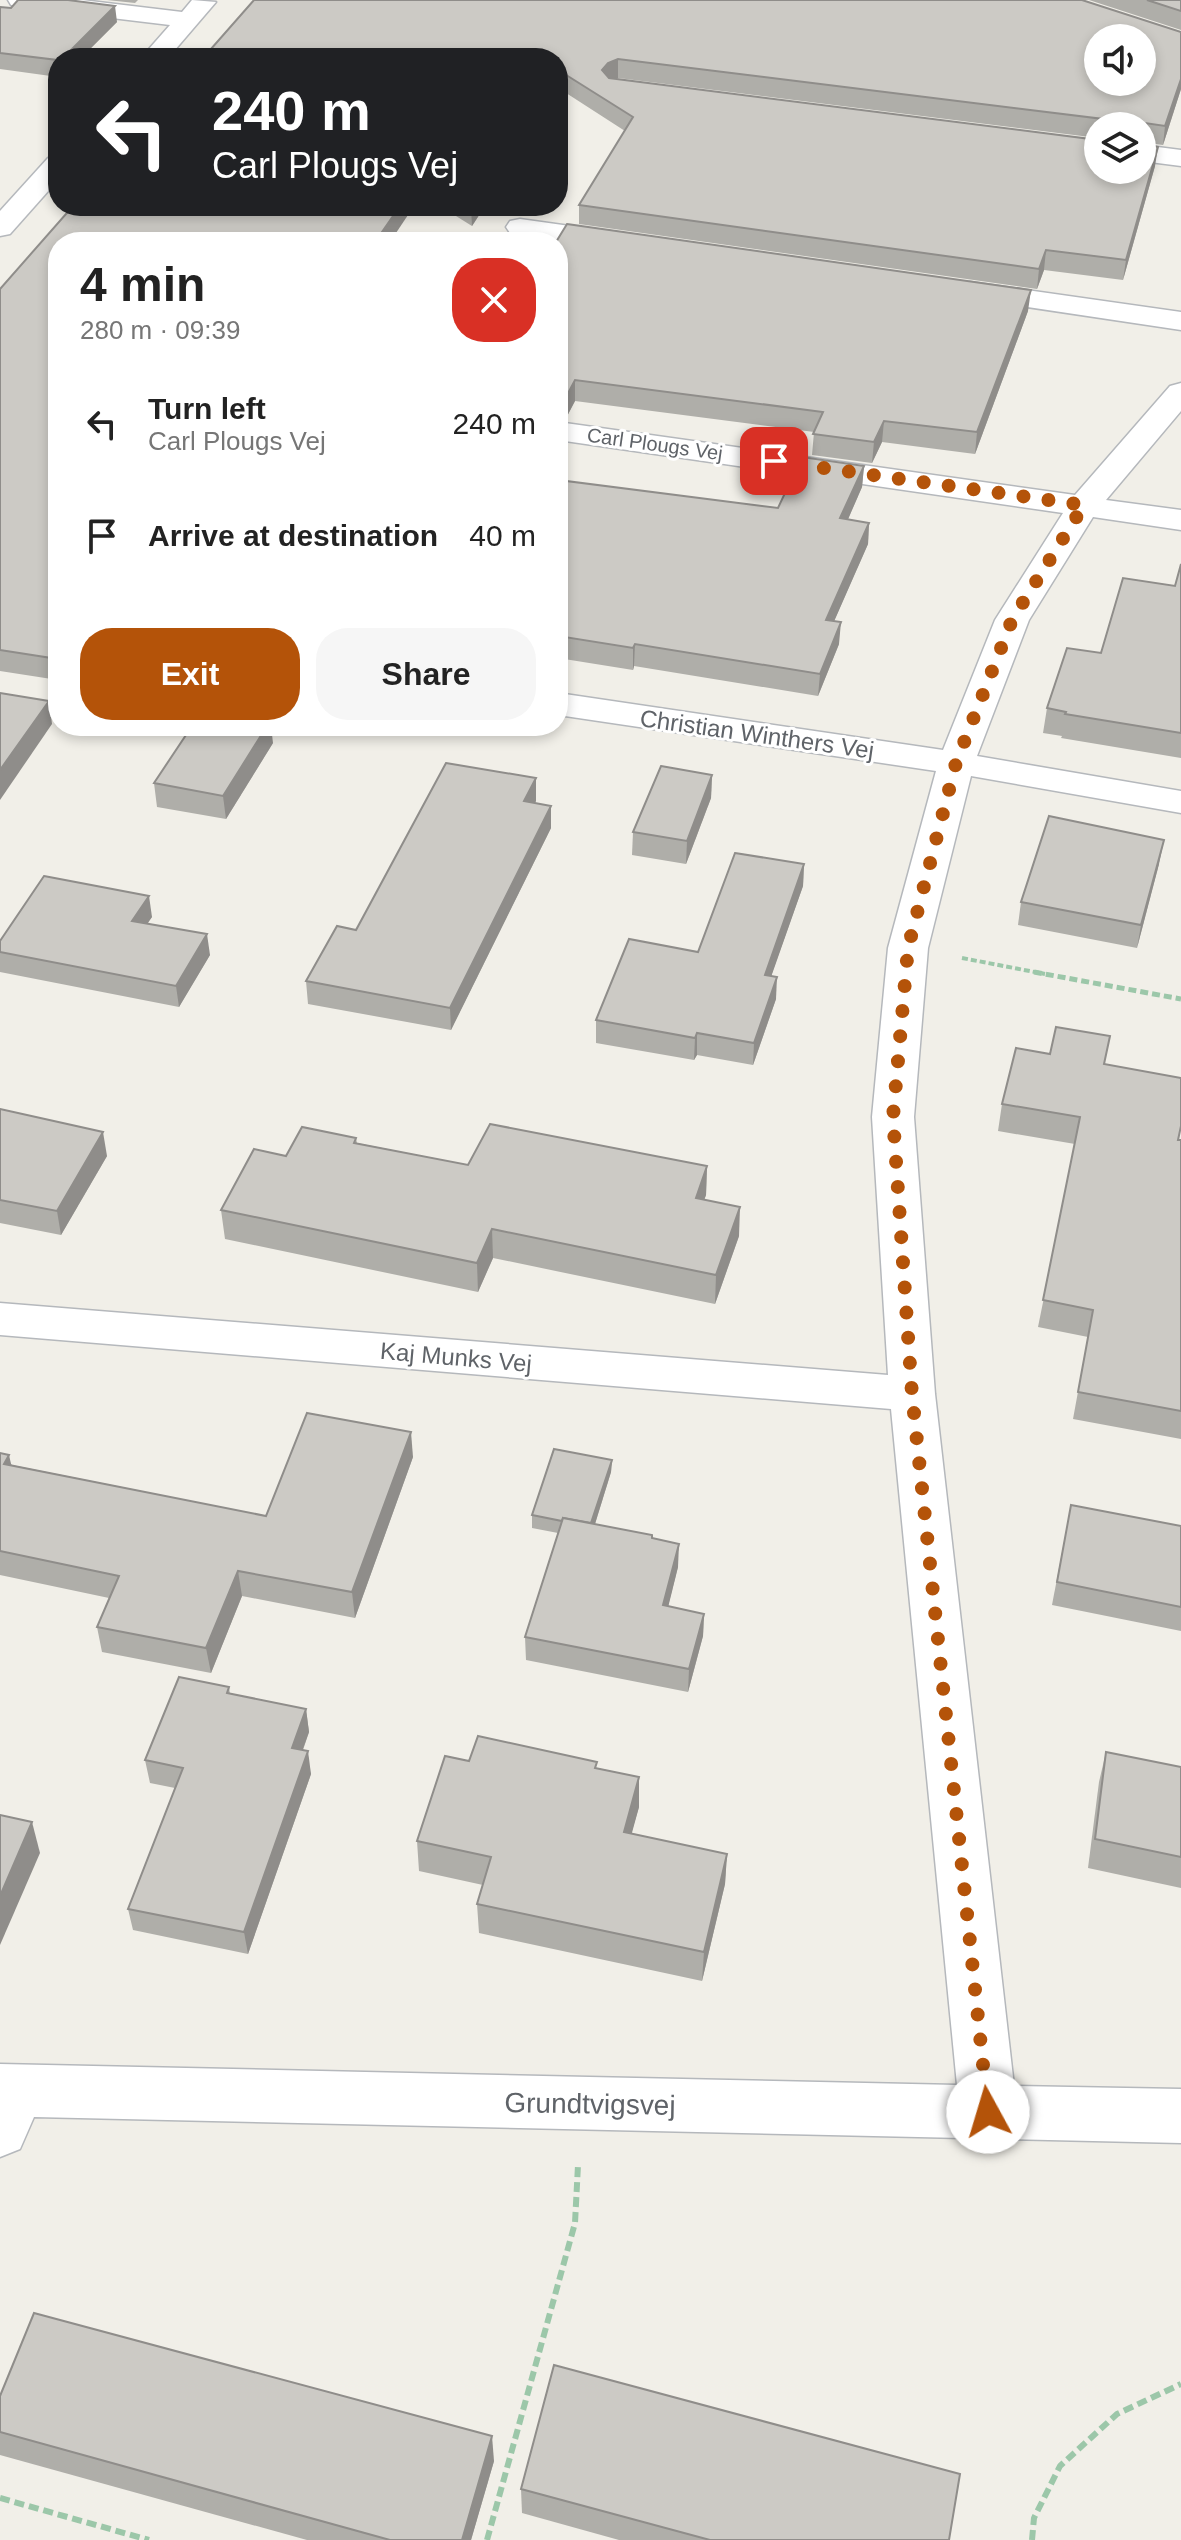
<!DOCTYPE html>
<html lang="en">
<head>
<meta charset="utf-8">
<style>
	:root { --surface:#fff; --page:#f6f6f6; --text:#222; --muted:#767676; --accent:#b45309 }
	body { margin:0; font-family:Helvetica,sans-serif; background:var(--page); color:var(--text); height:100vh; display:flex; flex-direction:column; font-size:30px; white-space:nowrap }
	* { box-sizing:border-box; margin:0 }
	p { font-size:26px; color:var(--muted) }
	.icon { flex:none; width:44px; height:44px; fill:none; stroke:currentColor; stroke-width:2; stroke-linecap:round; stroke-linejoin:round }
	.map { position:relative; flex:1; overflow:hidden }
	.panel { position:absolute; left:48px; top:232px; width:520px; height:504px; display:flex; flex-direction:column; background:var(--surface); border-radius:32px; box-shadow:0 4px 12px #0003 }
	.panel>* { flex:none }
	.guide { position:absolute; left:48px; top:48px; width:520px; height:168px; border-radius:32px; box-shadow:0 4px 12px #0003; background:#202124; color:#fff; overflow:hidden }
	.controls { position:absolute; left:1084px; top:24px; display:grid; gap:16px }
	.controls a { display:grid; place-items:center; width:72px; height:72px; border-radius:50%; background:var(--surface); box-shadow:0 4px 12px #0003; font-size:40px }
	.pin { position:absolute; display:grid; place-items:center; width:68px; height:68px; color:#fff; margin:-34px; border-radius:16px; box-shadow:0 4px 12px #0006 }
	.me { position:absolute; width:88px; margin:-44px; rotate:354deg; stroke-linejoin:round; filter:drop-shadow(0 0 6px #0008) }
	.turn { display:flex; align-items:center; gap:28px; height:168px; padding:0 32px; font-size:36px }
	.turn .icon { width:104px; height:104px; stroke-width:2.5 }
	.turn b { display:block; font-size:56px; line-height:68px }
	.round { display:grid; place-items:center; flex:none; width:84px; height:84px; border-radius:32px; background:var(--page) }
	.head { display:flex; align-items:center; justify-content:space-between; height:136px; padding:0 32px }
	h1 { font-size:48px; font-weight:700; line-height:60px }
	.primary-button { display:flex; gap:16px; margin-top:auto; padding:16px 32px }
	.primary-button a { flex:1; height:92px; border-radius:32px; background:var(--accent); color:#fff; font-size:32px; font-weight:700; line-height:92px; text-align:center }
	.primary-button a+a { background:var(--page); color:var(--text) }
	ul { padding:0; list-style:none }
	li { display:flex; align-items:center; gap:24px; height:112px; padding:0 32px }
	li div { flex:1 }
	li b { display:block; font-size:30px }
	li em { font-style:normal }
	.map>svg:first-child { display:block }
</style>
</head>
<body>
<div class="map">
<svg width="1181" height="2540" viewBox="0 0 1181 2540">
	<rect width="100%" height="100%" fill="#f1efe8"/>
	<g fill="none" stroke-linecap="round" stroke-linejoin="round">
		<defs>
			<g id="minor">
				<polygon points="8,0 82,0 182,12 192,0 216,2 168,58 141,58 170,25 20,7 11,5"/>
				<polygon points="1142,145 1181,150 1181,166 1142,161"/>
				<polygon points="58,156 58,180 10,234 0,236 0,211 48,158"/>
				<polygon points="520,219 620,233 630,235 634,241 630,247 620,249 510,233 506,227 510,221"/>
				<polygon points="970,282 1181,312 1181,330 960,297 956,291 960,285"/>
				<polygon points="1181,383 1181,411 1106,500 1181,510 1181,530 1093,517 1029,620 977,756 1181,791 1181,813 971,776 928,948 914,1117 935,1394 1014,2086 1181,2089 1181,2143 34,2117 20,2149 0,2157 0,2064 957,2085 891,1409 0,1335 0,1303 888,1375 872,1117 888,948 936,771 558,715 558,693 943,750 995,620 1063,513 558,440 558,422 1075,495 1170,386"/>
			</g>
		</defs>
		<use href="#minor" stroke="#b5b8bc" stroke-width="3"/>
		<polyline stroke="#9cc7a9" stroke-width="4" stroke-dasharray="6 3" stroke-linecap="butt" points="962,958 1045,974"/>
		<polyline stroke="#9cc7a9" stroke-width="5" stroke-dasharray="8 4" stroke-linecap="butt" points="1034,972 1181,999"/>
		<g stroke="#9cc7a9" stroke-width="6" stroke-dasharray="10 5" stroke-linecap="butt">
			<polyline points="0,2498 149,2540"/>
			<polyline points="487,2540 575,2223 578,2165"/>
			<polyline points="1032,2540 1034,2518 1060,2466 1117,2414 1181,2384"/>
		</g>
		<use href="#minor" fill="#fff" fill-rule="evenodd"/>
	</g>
	<g fill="#afaea9" fill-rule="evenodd">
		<polygon points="107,0 138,0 135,3"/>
		<polygon points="1089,0 1181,0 1181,30"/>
		<polygon points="0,7 117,22 81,58 58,58 58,77 0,69"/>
		<path d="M1181,32V89L1163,145L1142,142L1155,166L1123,280L1044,270L1037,289L579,224V205L625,131L563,91L558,99V58ZM618,78L1098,138V126H1142L1098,170L615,79Z"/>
		<polygon points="440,206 485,206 472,226"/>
		<polygon points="58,242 58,680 0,671 0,289"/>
		<polygon points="558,242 1028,311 975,454 882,442 872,463 812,455 814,432 575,401 565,420 558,420"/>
		<polygon points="864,466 862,487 848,519 869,523 868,544 834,621 839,644 818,696 634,666 633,670 558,658 558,480 778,508"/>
		<polygon points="1181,564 1181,758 1061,738 1062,736 1043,733 1047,708 1101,653 1175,586"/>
		<polygon points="273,743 226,819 157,807 154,783"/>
		<polygon points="712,775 711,798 686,864 632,855 633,832"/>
		<polygon points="536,801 535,803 551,806 551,828 451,1030 308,1004 306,981 356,930"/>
		<polygon points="804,864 803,886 771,976 776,999 753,1065 697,1055 694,1060 596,1043 596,1020 698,952"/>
		<polygon points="1159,864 1137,948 1018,925 1021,902"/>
		<polygon points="152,917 147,923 210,955 179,1007 0,972 0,941"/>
		<polygon points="1105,1064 1178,1140 1181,1140 1181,1439 1073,1419 1088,1337 1038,1327 1075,1144 998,1131 1002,1104"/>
		<polygon points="0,1109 107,1156 61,1235 0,1223"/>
		<polygon points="356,1138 357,1143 468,1165 707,1166 706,1195 704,1200 739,1236 715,1304 493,1258 478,1292 225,1239 221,1210 286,1156"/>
		<polygon points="0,1453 12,1465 266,1516 413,1457 355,1618 242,1596 211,1673 102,1652 97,1627 109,1598 0,1575"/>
		<polygon points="612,1460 611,1472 595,1524 652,1538 678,1567 668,1606 704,1614 703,1636 688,1692 526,1660 525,1637 558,1533 532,1528 532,1515"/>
		<polygon points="1071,1505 1181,1526 1181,1631 1052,1605"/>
		<polygon points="229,1687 230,1694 306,1709 309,1732 303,1750 311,1774 248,1954 133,1930 128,1909 175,1788 150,1783 145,1760"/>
		<polygon points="1106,1752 1181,1767 1181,1888 1088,1868 1099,1782"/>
		<polygon points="469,1761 597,1768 639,1777 639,1807 631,1834 727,1854 725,1884 702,1981 479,1933 477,1904 483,1885 419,1871 417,1841"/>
		<polygon points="0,2396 494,2461 471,2540 307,2540 0,2455"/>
		<polygon points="521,2489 949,2540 619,2540 522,2513"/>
	</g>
	<g fill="#8f8d8a">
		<polygon points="115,6 117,22 81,58 63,58"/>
		<polygon points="618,59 618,78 608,81 602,70 608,63"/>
		<polygon points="563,73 563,91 558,99 558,80"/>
		<polygon points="1181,79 1181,89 1163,145 1165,126"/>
		<polygon points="1158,147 1155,166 1123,280 1126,260"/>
		<polygon points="400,206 414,206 390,242 375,242"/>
		<polygon points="471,206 485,206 472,226 471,207"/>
		<polygon points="1046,250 1044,270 1037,289 1039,269"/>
		<polygon points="1031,290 1028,311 975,454 977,432"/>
		<polygon points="575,380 575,401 565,420 565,399"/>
		<polygon points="884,421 882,442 872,463 874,442"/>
		<polygon points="864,466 862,487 839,540 840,518"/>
		<polygon points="869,523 868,544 825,642 826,620"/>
		<polygon points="841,622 839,644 818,696 820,674"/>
		<polygon points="635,644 634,666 633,670 633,648"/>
		<polygon points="49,701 52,724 0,800 0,770"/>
		<polygon points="267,726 271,726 273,743 226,819 223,796"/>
		<polygon points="712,775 711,798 686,864 687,841"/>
		<polygon points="536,778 536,801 525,823 524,801"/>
		<polygon points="551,806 551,828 451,1030 450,1008"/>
		<polygon points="1164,840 1159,864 1137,948 1141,925"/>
		<polygon points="804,864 803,886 764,997 765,975"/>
		<polygon points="149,896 152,917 135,942 132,921"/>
		<polygon points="207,934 210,955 179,1007 176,986"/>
		<polygon points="777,977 776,999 753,1065 754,1043"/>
		<polygon points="697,1033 697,1055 694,1060 695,1038"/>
		<polygon points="103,1132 107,1156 61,1235 57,1211"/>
		<polygon points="707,1166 706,1195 694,1227 696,1198"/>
		<polygon points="740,1207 739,1236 715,1304 716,1275"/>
		<polygon points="492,1229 493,1258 478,1292 477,1263"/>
		<polygon points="411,1432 413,1457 355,1618 352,1592"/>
		<polygon points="9,1455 15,1481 4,1464"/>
		<polygon points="612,1460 611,1472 590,1540 590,1527"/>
		<polygon points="679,1544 678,1567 663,1628 663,1605"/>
		<polygon points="238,1571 242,1596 211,1673 206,1648"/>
		<polygon points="704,1614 703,1636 688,1692 689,1669"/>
		<polygon points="306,1709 309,1732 295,1771 292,1748"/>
		<polygon points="308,1751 311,1774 248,1954 244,1932"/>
		<polygon points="639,1777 639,1807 624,1862 624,1832"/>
		<polygon points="32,1822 40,1853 0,1945 0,1896"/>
		<polygon points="727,1854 725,1884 702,1981 704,1952"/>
		<polygon points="492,2436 494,2461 471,2540 462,2540"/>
	</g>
	<g fill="#cccac5" stroke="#8f8d8a" stroke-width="2" fill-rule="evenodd">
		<polygon points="18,0 68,0 115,6 63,58 58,58 58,60 0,53 0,7 11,8"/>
		<path d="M254,0H1082L1181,32V79L1165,126L1145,123L1142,126H1103V119L618,59L608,63L602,70L609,78L1098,140V170H1142V132L1143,144L1158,147L1126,260L1046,250L1039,269L579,205L633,117L563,73L558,80V58H203ZM1098,38H1142V82H1098Z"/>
		<polygon points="1147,0 1181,0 1181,11"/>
		<polygon points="73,206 400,206 375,242 58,242 58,659 0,650 0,289"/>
		<polygon points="567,224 1031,290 977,432 884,421 874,442 813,434 823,412 575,380 565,399 558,399 558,242 556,242"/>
		<polygon points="802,457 864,466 840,518 869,523 826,620 841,622 820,674 635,644 633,648 558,636 558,480 778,508"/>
		<polygon points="1181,564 1181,733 1065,714 1066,712 1047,708 1067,648 1101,653 1123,578 1175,586"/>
		<polygon points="0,693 49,701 0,770"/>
		<polygon points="192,726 267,726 223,796 154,783"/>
		<polygon points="446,763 536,778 524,801 551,806 450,1008 306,981 337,926 356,930"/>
		<polygon points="661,766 712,775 687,841 633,832"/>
		<polygon points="1049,816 1164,840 1141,925 1021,902"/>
		<polygon points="735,853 804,864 765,975 777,977 754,1043 697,1033 695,1038 596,1020 629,939 698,952"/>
		<polygon points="44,876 149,896 132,921 207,934 176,986 0,952 0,941"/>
		<polygon points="1056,1027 1110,1036 1104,1064 1181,1078 1181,1126 1178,1140 1181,1140 1181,1411 1078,1392 1093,1310 1043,1300 1080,1117 1002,1104 1016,1048 1050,1054"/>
		<polygon points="0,1109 103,1132 57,1211 0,1200"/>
		<polygon points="490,1124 707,1166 696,1198 740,1207 716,1275 492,1229 477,1263 221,1210 254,1149 286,1156 302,1127 356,1138 354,1143 468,1165"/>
		<polygon points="307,1413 411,1432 352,1592 238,1571 206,1648 97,1627 119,1576 0,1551 0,1453 9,1455 4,1464 266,1516"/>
		<polygon points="554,1449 612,1460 591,1523 563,1518 562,1521 532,1515"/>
		<polygon points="1071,1505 1181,1526 1181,1607 1057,1582"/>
		<polygon points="563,1518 652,1535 652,1538 679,1544 663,1605 704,1614 689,1669 525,1637"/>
		<polygon points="179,1677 229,1687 227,1693 306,1709 292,1748 308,1751 244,1932 128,1909 183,1768 145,1760"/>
		<polygon points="478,1736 597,1762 595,1768 639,1777 624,1832 727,1854 704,1952 477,1904 491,1857 417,1841 445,1756 469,1761"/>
		<polygon points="1106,1752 1181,1767 1181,1857 1095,1839"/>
		<polygon points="0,1815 32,1822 0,1896"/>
		<polygon points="34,2313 492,2436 462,2540 390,2540 0,2432 0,2396"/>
		<polygon points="554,2365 960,2474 949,2540 710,2540 521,2489"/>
	</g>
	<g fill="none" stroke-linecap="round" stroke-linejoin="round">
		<polyline stroke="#b45309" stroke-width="14" stroke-dasharray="0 25.2" points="774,461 1084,505 1012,620 956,763 908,948 893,1117 912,1394 988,2112"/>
	</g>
	<g text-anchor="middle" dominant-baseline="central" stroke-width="6" stroke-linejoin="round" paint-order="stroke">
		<g font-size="20" fill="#5f6368" stroke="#fff">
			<text transform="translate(655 444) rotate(8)">Carl Plougs Vej</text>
		</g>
		<g font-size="24" fill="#5f6368" stroke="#fff">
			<text transform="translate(757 734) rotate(8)">Christian Winthers Vej</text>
			<text transform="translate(456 1357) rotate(5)">Kaj Munks Vej</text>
		</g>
		<g font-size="28" fill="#5f6368" stroke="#fff">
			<text transform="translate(590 2104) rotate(1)">Grundtvigsvej</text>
		</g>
	</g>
</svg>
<div class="controls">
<a><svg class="icon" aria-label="sound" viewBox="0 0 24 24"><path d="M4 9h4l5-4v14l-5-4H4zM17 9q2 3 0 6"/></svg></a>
<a><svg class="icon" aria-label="layers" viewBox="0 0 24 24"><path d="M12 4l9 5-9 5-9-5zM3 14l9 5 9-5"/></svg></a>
</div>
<div class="pin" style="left:774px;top:461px;background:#d93025"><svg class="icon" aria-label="arrive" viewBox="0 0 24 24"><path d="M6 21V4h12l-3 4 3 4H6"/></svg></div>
<svg class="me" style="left:988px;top:2112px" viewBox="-20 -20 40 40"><circle r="19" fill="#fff"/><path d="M0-13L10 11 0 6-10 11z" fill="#b45309"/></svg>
<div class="guide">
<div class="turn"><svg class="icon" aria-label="left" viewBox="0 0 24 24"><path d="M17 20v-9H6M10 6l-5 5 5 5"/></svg><div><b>240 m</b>Carl Plougs Vej</div></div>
</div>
<section class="panel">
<div class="head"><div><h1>4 min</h1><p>280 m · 09:39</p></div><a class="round" style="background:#d93025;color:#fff"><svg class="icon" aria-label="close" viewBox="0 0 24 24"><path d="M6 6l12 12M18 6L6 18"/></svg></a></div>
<ul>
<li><svg class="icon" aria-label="left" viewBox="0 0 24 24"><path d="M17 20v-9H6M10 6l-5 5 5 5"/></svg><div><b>Turn left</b><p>Carl Plougs Vej</p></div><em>240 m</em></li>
<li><svg class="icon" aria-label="arrive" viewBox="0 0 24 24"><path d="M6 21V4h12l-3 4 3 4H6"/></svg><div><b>Arrive at destination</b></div><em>40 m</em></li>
</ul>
<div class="primary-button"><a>Exit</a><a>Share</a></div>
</section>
</div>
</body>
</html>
